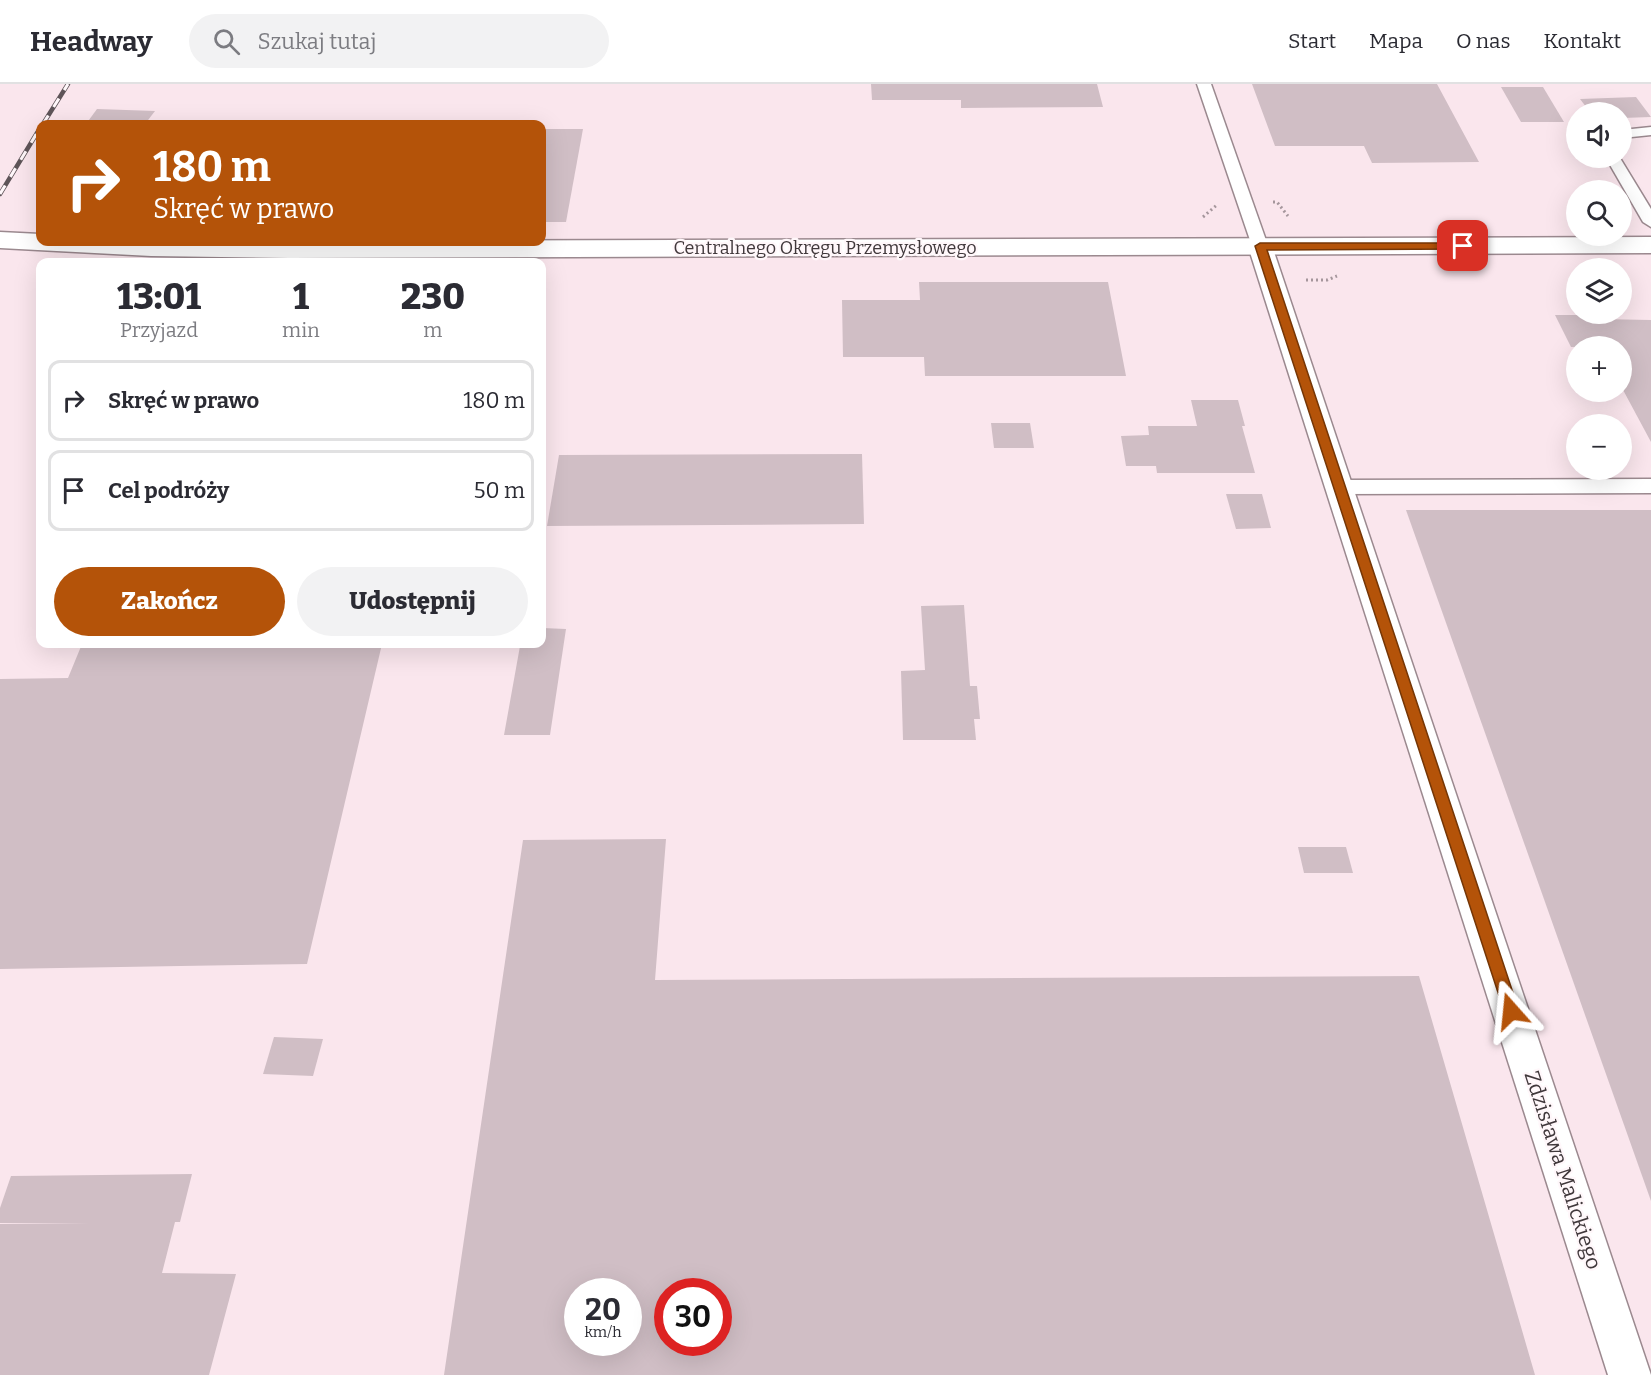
<!DOCTYPE html>
<html lang="pl">
<head>
<meta charset="utf-8">
<style>
	:root { --surface:#fff; --page:#f2f2f3; --text:#2b2b33; --muted:#7c7c81; --line:#e1e1e2; --accent:#b45309 }
	body { margin:0; font-family:Bitter,serif; background:var(--page); color:var(--text); height:100vh; display:flex; flex-direction:column; font-size:22px; white-space:nowrap }
	* { box-sizing:border-box; margin:0 }
	p { font-size:20px; color:var(--muted) }
	.icon { flex:none; width:33px; height:33px; fill:none; stroke:currentColor; stroke-width:2; stroke-linecap:round; stroke-linejoin:round }
	.map { position:relative; flex:1; overflow:hidden }
	.drawer { position:absolute; left:36px; top:174px; width:510px; height:390px; display:flex; flex-direction:column; background:var(--surface); border-radius:12px; box-shadow:0 6px 24px #0002 }
	.drawer>* { flex:none }
	.top-card { position:absolute; left:36px; top:36px; width:510px; height:126px; border-radius:12px; box-shadow:0 6px 24px #0002; background:#b45309; color:#fff; overflow:hidden }
	.tools { position:absolute; left:1566px; top:18px; display:grid; gap:12px }
	.tools a { display:grid; place-items:center; width:66px; height:66px; border-radius:50%; background:var(--surface); box-shadow:0 6px 24px #0002; font-size:30px }
	.speed { position:absolute; left:564px; top:1194px; display:flex; gap:12px; font-size:30px; font-weight:700; text-align:center }
	.speed>* { display:grid; place-content:center; width:78px; height:78px; border-radius:50%; background:var(--surface); box-shadow:0 6px 24px #0002; line-height:1 }
	.speed small { font-size:15px; font-weight:400 }
	.speed .limit { border:9px solid #d22; background:#fff; color:#111 }
	.pin { position:absolute; display:grid; place-items:center; width:51px; height:51px; color:#fff; margin:-26px; border-radius:12px; box-shadow:0 3px 9px #0006 }
	.me { position:absolute; width:66px; margin:-33px; rotate:342deg; stroke-linejoin:round; filter:drop-shadow(0 0 4px #0008) }
	.turn { display:flex; align-items:center; gap:21px; height:126px; padding:0 18px; font-size:27px }
	.turn .icon { width:78px; height:78px; stroke-width:2.5 }
	.turn b { display:block; font-size:42px; line-height:51px }
	.eta { display:flex; justify-content:space-evenly; align-items:center; height:102px; text-align:center }
	.eta b { font-size:36px; font-weight:800; line-height:42px }
	.button { display:flex; gap:12px; margin-top:auto; padding:12px 18px }
	.button a { flex:1; height:69px; border-radius:36px; background:var(--accent); color:#fff; font-size:24px; font-weight:800; line-height:69px; text-align:center }
	.button a+a { background:var(--page); color:var(--text) }
	ul { padding:0; list-style:none }
	li { display:flex; align-items:center; gap:18px; height:81px; margin:0 12px 9px; padding:0 6px; border:3px solid var(--line); border-radius:12px }
	li div { flex:1 }
	li b { display:block; font-size:22px }
	li em { font-style:normal }
	header { display:flex; align-items:center; gap:36px; box-sizing:border-box; height:84px; padding:0 30px; background:var(--surface); border-bottom:2px solid var(--line) }
	header strong { font-size:28px }
	nav { display:flex; gap:33px; margin-inline-start:auto; font-size:21px }
	.search { width:420px; height:54px; background:var(--page); display:flex; align-items:center; gap:15px; box-sizing:border-box; padding:0 21px; border-radius:33px; color:var(--muted); font-size:22px }
	.map>svg:first-child { display:block }
</style>
</head>
<body>
<header>
<strong>Headway</strong>
<div class="search"><svg class="icon" aria-label="search" viewBox="0 0 24 24"><circle cx="10" cy="10" r="6"/><path d="M15 15l6 6"/></svg>Szukaj tutaj</div>
<nav><a>Start</a><a>Mapa</a><a>O nas</a><a>Kontakt</a></nav>
</header>
<div class="map">
<svg width="1651" height="1291" viewBox="0 0 1651 1291">
	<rect width="100%" height="100%" fill="#fae6ed"/>
	<g fill="#d0bec5" fill-rule="evenodd">
		<polygon points="871,0 1097,0 1103,23 961,24 961,16 872,16"/>
		<polygon points="1252,0 1437,0 1479,78 1372,79 1364,62 1275,62"/>
		<polygon points="1501,3 1543,3 1564,38 1521,38"/>
		<polygon points="1636,13 1651,33 1622,34 1622,28 1590,28 1580,15"/>
		<polygon points="97,25 155,27 145,40 86,40"/>
		<polygon points="542,45 583,45 566,138 542,138"/>
		<polygon points="919,198 1108,198 1126,292 925,292 924,273 843,273 842,216 920,216"/>
		<polygon points="1555,231 1596,231 1598,235 1651,236 1651,358 1622,304 1622,262 1571,263"/>
		<polygon points="1191,316 1238,316 1245,342 1242,342 1255,389 1157,389 1156,382 1126,382 1121,352 1149,351 1148,342 1197,342"/>
		<polygon points="991,339 1030,339 1034,364 994,364"/>
		<polygon points="862,370 864,440 547,442 559,371"/>
		<polygon points="1226,410 1262,410 1271,444 1236,445"/>
		<polygon points="1406,426 1651,426 1651,1117"/>
		<polygon points="964,521 970,602 977,602 980,635 974,635 976,656 903,656 901,587 925,586 921,522"/>
		<polygon points="542,544 566,545 550,651 504,651 520,562 542,560"/>
		<polygon points="82,560 382,560 307,880 0,885 0,595 68,594"/>
		<path d="M666,755L655,896L1419,892L1535,1291H444L523,756ZM578,1208H628V1258H578ZM668,1208H718V1258H668Z"/>
		<polygon points="1298,763 1346,763 1353,789 1304,789"/>
		<polygon points="274,953 323,955 313,992 263,990"/>
		<polygon points="192,1090 180,1138 175,1138 162,1189 236,1190 209,1291 0,1291 0,1140 89,1139 0,1139 0,1124 11,1092"/>
	</g>
	<g fill="none" stroke-linecap="round" stroke-linejoin="round">
		<defs>
			<g id="service">
				<polygon points="1197,0 1211,0 1268,162 1265,166 1260,167 1252,162"/>
				<polygon points="1651,43 1651,51 1622,54 1622,46"/>
				<polygon points="1606,74 1620,74 1651,125 1651,143 1643,138"/>
				<polygon points="1651,395 1651,409 1340,410 1334,408 1331,403 1334,398 1340,396"/>
			</g>
			<polygon id="minor" points="1260,154 1269,156 1272,162 1651,1291 1608,1291 1248,162 1251,156"/>
			<polygon id="tertiary" points="0,148 40,150 40,158 1651,153 1651,169 289,174 151,172 0,164"/>
		</defs>
		<use href="#service" stroke="#9b898f" stroke-width="3"/>
		<use href="#minor" stroke="#9b898f" stroke-width="3"/>
		<use href="#tertiary" stroke="#9b898f" stroke-width="3"/>
		<g stroke="#a5969c" stroke-width="3" stroke-dasharray="2 3" stroke-linecap="butt">
			<polyline points="1273,118 1277,118 1288,132"/>
			<polyline points="1203,133 1218,120"/>
			<polyline points="1306,196 1327,196 1337,192"/>
		</g>
		<use href="#service" fill="#fff" fill-rule="evenodd"/>
		<use href="#minor" fill="#fff" fill-rule="evenodd"/>
		<use href="#tertiary" fill="#fff" fill-rule="evenodd"/>
		<defs>
			<g id="rail">
				<polyline points="43,40 68,0"/>
				<polyline points="0,110 40,44"/>
			</g>
		</defs>
		<use href="#rail" stroke="#5e5458" stroke-width="4.5"/>
		<use href="#rail" stroke="#fff7fa" stroke-width="3" stroke-dasharray="10" stroke-linecap="butt"/>
	</g>
	<polygon fill="#b45309" stroke="#753606" stroke-width="1.5" points="1260,159 1463,159 1468,162 1463,165 1267,166 1519,927 1517,932 1511,934 1506,932 1504,927 1255,162"/>
	<g text-anchor="middle" dominant-baseline="central" stroke-width="4.5" stroke-linejoin="round" paint-order="stroke">
		<g font-size="18" fill="#40383b" stroke="#fff7fa">
			<text x="825" y="164">Centralnego Okręgu Przemysłowego</text>
		</g>
		<g font-size="21" fill="#40383b" stroke="#fff7fa">
			<text transform="translate(1563 1086) rotate(72)">Zdzisława Malickiego</text>
		</g>
	</g>
</svg>
<div class="tools">
<a><svg class="icon" aria-label="sound" viewBox="0 0 24 24"><path d="M4 9h4l5-4v14l-5-4H4zM17 9q2 3 0 6"/></svg></a>
<a><svg class="icon" aria-label="search" viewBox="0 0 24 24"><circle cx="10" cy="10" r="6"/><path d="M15 15l6 6"/></svg></a>
<a><svg class="icon" aria-label="layers" viewBox="0 0 24 24"><path d="M12 4l9 5-9 5-9-5zM3 14l9 5 9-5"/></svg></a>
<a>+</a>
<a>−</a>
</div>
<div class="speed"><div>20<small>km/h</small></div><div class="limit">30</div></div>
<div class="pin" style="left:1463px;top:162px;background:#d93025"><svg class="icon" aria-label="arrive" viewBox="0 0 24 24"><path d="M6 21V4h12l-3 4 3 4H6"/></svg></div>
<svg class="me" style="left:1511px;top:927px" viewBox="-20 -20 40 40"><path d="M0-17L14 15 0 8-14 15z" fill="#b45309" stroke="#fff" stroke-width="4"/></svg>
<div class="top-card">
<div class="turn"><svg class="icon" aria-label="right" viewBox="0 0 24 24"><path d="M7 20v-9h11M14 6l5 5-5 5"/></svg><div><b>180 m</b>Skręć w prawo</div></div>
</div>
<section class="drawer">
<div class="eta">
<div><b>13:01</b><p>Przyjazd</p></div>
<div><b>1</b><p>min</p></div>
<div><b>230</b><p>m</p></div>
</div>
<ul>
<li><svg class="icon" aria-label="right" viewBox="0 0 24 24"><path d="M7 20v-9h11M14 6l5 5-5 5"/></svg><div><b>Skręć w prawo</b></div><em>180 m</em></li>
<li><svg class="icon" aria-label="arrive" viewBox="0 0 24 24"><path d="M6 21V4h12l-3 4 3 4H6"/></svg><div><b>Cel podróży</b></div><em>50 m</em></li>
</ul>
<div class="button"><a>Zakończ</a><a>Udostępnij</a></div>
</section>
</div>
</body>
</html>
